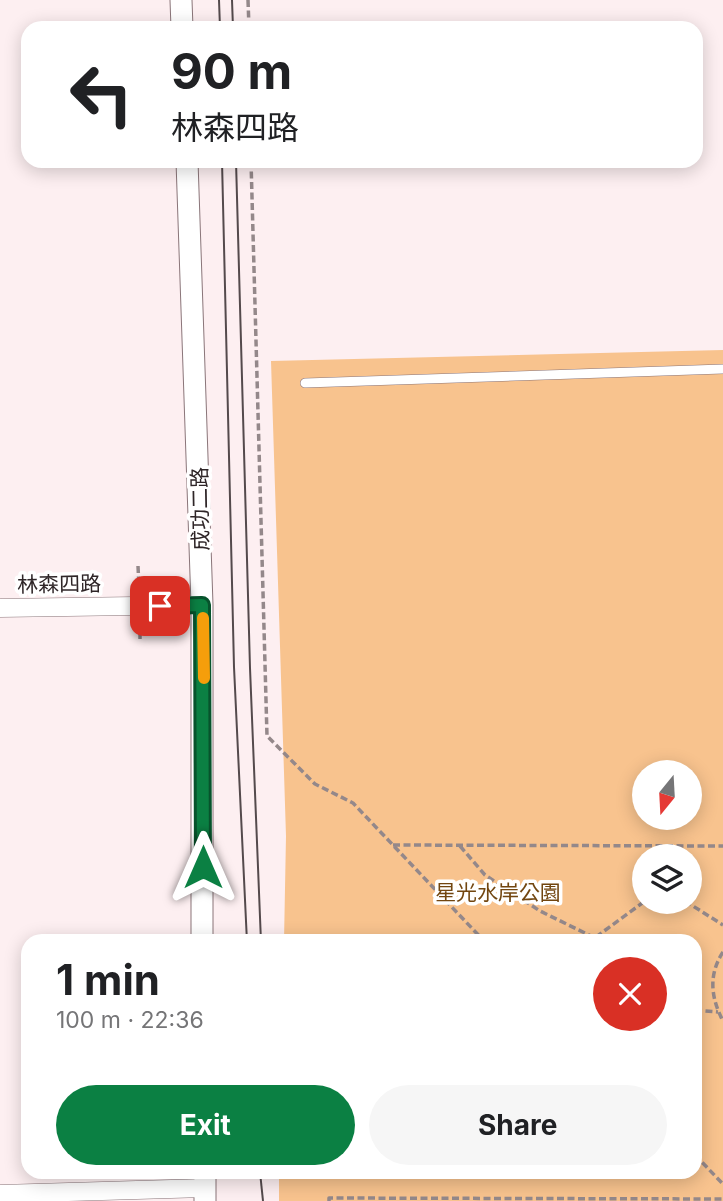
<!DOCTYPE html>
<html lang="en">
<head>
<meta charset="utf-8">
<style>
	:root { --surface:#fff; --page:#f6f6f6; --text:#202124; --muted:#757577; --accent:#0b8043 }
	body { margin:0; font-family:Inter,"Noto Sans TC",sans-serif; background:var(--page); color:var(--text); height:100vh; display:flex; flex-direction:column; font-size:26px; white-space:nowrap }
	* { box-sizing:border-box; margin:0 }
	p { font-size:23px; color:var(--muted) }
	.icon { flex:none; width:38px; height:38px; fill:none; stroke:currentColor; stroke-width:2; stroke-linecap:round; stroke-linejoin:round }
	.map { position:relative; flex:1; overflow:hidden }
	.panel { position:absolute; left:21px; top:934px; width:681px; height:245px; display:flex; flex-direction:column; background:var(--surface); border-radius:21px; box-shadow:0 4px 18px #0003 }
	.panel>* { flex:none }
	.hud { position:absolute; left:21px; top:21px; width:682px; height:147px; border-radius:21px; box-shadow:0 4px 18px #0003; background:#fff; color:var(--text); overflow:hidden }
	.needle { width:46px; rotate:198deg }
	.fabs { position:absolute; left:632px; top:760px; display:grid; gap:14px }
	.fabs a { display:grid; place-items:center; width:70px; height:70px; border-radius:50%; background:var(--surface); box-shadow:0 4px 18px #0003; font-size:35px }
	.pin { position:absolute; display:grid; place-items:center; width:60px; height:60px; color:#fff; margin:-30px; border-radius:14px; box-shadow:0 4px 10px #0006 }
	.me { position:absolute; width:77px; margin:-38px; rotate:0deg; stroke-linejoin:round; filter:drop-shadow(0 0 5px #0008) }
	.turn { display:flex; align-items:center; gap:24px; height:147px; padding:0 35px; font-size:32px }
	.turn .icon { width:91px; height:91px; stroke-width:2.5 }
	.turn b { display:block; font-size:49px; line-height:60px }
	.round { display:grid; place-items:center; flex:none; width:74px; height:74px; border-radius:37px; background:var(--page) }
	.overview { display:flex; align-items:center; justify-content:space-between; height:119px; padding:0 35px }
	h1 { font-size:42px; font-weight:700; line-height:52px }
	.primary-button { display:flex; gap:14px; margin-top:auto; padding:14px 35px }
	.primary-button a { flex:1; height:80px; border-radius:42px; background:var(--accent); color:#fff; font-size:28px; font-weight:700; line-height:80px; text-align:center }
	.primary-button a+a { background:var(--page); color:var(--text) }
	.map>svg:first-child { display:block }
</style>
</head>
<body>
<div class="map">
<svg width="723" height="1201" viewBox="0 0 723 1201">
	<rect width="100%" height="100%" fill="#fdeff1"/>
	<path fill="#f8c38e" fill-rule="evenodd" d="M723,350V1201H279V1173L695,1172V942L284,941L286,836L271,361ZM644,772H690V817H644ZM644,856H690V901H644Z"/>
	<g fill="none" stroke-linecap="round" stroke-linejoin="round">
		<defs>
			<polyline id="service" points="305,383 723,369"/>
			<g id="minor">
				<polyline points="0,608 202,605"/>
				<polyline points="0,1194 205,1188"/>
			</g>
			<g id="tertiary">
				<polyline points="181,0 182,28"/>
				<polyline points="187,161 202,605 202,942"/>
				<polyline points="205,1172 205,1201"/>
			</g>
		</defs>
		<use href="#service" stroke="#8a7579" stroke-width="10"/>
		<use href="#minor" stroke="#8a7579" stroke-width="19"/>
		<use href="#tertiary" stroke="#8a7579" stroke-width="23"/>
		<g stroke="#94888a" stroke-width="3.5" stroke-dasharray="7 3.5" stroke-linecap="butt">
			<polyline points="248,0 249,28"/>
			<polyline points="251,161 267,736 315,784 353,803 485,942"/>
			<polyline points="138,566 139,587"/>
			<polyline points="140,623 140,639"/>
			<polyline points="393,845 723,846"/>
			<polyline points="460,846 485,875 540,911 595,938 598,942"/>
			<polyline points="658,846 661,856"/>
			<polyline points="685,901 723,925"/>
			<polyline points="596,937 645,901"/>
			<path d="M723,952C708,975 711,998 723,1021"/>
			<polyline points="695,1010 718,1012"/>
			<polyline points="695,1155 723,1184"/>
			<polyline points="329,1201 329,1198 723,1199"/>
		</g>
		<use href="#service" stroke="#fff" stroke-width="9"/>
		<use href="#minor" stroke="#fff" stroke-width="18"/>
		<use href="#tertiary" stroke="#fff" stroke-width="21"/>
		<g stroke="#544a4c" stroke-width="2">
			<polyline points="219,0 220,28"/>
			<polyline points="232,0 233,28"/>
			<polyline points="222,161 234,667 247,942"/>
			<polyline points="236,161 250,668 261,942"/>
			<polyline points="260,1172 263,1201"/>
		</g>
	</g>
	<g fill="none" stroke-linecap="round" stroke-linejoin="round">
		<defs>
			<polyline id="route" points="160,606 202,605 203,867"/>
		</defs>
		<use href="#route" stroke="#07532c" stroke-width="18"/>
		<use href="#route" stroke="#0b8043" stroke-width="12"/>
		<polyline stroke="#f59e0b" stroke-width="12" points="203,618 204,678"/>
	</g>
	<g text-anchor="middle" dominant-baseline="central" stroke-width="7" stroke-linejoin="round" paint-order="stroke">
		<g font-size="21" fill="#2e2527" stroke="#fff">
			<text transform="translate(200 509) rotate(-91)">成功二路</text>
			<text transform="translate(59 584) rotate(-1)">林森四路</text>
		</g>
		<g font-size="21" fill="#724610" stroke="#fff">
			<text x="498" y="892">星光水岸公園</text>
		</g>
	</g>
</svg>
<div class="fabs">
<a><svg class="needle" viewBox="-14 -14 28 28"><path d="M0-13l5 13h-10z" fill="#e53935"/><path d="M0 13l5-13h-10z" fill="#757577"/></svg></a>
<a><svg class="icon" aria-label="layers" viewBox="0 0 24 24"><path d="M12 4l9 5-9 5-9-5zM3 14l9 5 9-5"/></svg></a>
</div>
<div class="pin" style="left:160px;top:606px;background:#d93025"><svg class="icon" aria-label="arrive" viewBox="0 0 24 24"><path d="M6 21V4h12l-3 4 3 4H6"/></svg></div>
<svg class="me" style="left:203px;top:867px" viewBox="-20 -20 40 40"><path d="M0-17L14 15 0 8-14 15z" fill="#0b8043" stroke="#fff" stroke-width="4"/></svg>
<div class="hud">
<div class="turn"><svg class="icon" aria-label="left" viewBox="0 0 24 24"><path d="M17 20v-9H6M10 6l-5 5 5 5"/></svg><div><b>90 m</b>林森四路</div></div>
</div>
<section class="panel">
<div class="overview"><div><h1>1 min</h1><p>100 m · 22:36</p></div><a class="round" style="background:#d93025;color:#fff"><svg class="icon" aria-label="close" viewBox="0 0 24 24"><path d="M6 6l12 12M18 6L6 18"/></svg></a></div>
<div class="primary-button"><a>Exit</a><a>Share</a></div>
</section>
</div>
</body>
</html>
